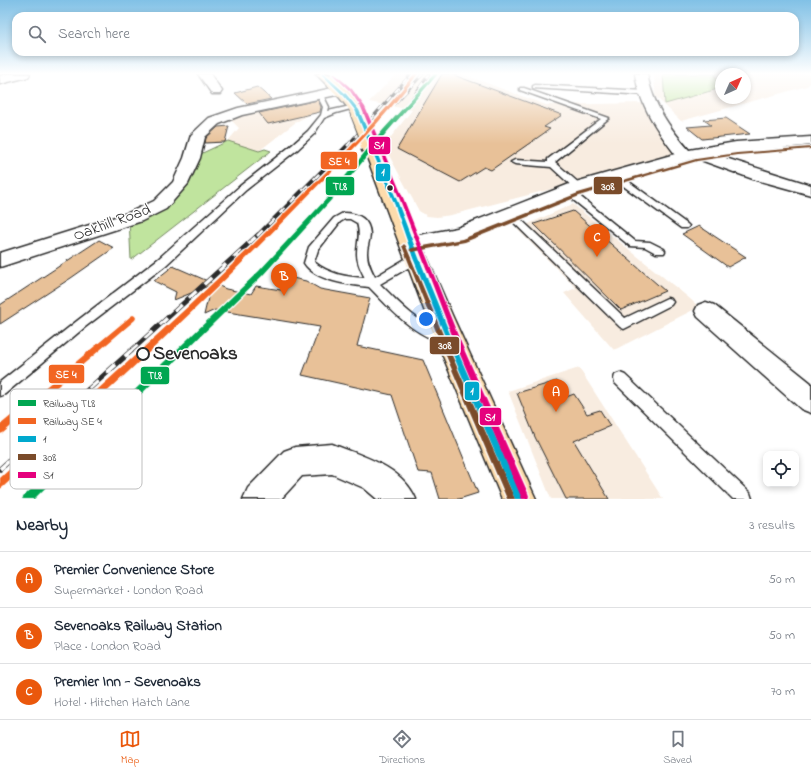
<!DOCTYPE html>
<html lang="en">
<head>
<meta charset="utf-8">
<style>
	body { margin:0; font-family:"Indie Flower",sans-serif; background:#f6f6f7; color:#1f2937 }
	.controls { position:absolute; right:12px; bottom:12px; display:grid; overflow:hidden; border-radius:8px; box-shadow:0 2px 6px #0003 }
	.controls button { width:36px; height:36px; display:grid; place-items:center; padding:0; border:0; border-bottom:1px solid #e0e1e3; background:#fff; color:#1f2937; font:20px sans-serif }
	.compass { position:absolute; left:715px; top:68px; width:36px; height:36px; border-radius:50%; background:#fff; box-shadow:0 2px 6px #0003; rotate:45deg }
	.you { position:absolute; left:426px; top:319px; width:14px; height:14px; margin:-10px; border:3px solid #fff; border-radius:50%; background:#1a73e8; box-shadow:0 0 0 6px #1a73e833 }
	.badge { display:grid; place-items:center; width:26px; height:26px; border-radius:50%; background:#ea580c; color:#fff; font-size:13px; font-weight:700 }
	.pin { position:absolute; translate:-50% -33px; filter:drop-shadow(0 1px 2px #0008) }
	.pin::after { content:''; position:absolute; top:21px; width:14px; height:12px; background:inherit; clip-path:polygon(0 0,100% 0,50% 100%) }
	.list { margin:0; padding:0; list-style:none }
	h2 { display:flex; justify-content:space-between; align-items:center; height:52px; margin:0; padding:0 16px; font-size:17px }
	h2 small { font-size:13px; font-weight:400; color:#747a83 }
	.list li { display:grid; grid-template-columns:26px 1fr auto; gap:12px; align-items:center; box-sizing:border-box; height:56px; padding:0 16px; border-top:1px solid #e0e1e3 }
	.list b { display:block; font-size:15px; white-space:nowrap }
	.list p { margin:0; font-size:13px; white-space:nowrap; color:#747a83 }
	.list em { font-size:13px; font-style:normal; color:#747a83 }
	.icon { flex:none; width:22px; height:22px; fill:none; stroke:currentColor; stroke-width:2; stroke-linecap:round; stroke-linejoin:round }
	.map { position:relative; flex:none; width:811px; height:499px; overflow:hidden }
	.search { position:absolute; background:#fff; box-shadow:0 2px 6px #0003; left:12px; right:12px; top:12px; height:44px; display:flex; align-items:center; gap:10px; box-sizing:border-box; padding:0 14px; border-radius:12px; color:#747a83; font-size:15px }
	.sheet { height:220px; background:#fff }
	nav { display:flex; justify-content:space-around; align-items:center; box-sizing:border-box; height:56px; border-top:1px solid #e0e1e3; background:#fff; font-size:11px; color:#747a83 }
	nav a { display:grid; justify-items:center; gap:2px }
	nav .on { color:#ea580c }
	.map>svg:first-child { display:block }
	.built { fill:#f8ece0 }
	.green { fill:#c0e49e; stroke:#768864 }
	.building { fill:#e8c198; stroke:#2b2b2b }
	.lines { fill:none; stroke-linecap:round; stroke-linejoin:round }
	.service-casing { stroke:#2b2b2b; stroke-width:3 }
	.minor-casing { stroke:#2b2b2b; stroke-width:3 }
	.primary-casing { stroke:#2b2b2b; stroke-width:3 }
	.service { fill:#fff; fill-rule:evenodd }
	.minor { fill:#fff; fill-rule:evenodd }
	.primary { fill:#fddcac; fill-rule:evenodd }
	.rail-far3-casing { stroke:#2b2b2b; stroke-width:3 }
	.rail-far2-casing { stroke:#2b2b2b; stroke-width:4 }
	.rail-far1-casing { stroke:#2b2b2b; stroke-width:5 }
	.rail-casing { stroke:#2b2b2b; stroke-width:5.5 }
	.rail-far3 { stroke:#fff; stroke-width:2; stroke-dasharray:6; stroke-linecap:butt }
	.rail-far2 { stroke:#fff; stroke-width:2.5; stroke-dasharray:8; stroke-linecap:butt }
	.rail-far1 { stroke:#fff; stroke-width:3.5; stroke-dasharray:10; stroke-linecap:butt }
	.rail { stroke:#fff; stroke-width:4; stroke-dasharray:12; stroke-linecap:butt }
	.primary-bridge-far1-casing { stroke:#2b2b2b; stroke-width:17; stroke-linecap:butt }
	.primary-bridge-casing { stroke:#2b2b2b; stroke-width:22; stroke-linecap:butt }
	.primary-bridge-far1 { stroke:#fddcac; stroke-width:15 }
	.primary-bridge { stroke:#fddcac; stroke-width:19 }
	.bus-1-casing { stroke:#fff; stroke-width:3 }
	.bus-2-casing { stroke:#fff; stroke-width:3 }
	.bus-3-casing { stroke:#fff; stroke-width:3 }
	.bus-1 { fill:#00a9ce; fill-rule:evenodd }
	.bus-2 { fill:#7a4b2a; fill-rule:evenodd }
	.bus-3 { fill:#e5007d; fill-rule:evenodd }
	.rail-1-casing { stroke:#fff; stroke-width:3 }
	.rail-2-casing { stroke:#fff; stroke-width:3 }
	.rail-1 { fill:#00a651; fill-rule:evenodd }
	.rail-2 { fill:#f26522; fill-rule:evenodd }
	.bus-dot { fill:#2b2b2b; stroke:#fff; stroke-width:1.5 }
	.stop-dot { fill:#fff; stroke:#2b2b2b; stroke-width:2 }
	.labels { text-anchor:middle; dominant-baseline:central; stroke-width:3; stroke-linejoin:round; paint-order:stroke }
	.street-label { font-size:16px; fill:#2b2b2b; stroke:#fff }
	.near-stop-label { font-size:19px; font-weight:bold; fill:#2b2b2b; stroke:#fff; text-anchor:start }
	.key { fill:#fff; stroke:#bfbfbf; stroke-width:1 }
	.key-label { font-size:11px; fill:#2b2b2b }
	.line-badge { stroke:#fff; stroke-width:1.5 }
	.badge-label { font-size:11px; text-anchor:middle; font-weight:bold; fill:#fff }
</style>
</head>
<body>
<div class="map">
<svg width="811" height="499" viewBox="0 0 811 499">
	<rect width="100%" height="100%" fill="#fff"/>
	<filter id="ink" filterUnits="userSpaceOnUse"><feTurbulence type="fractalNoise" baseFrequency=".025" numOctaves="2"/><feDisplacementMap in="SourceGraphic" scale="8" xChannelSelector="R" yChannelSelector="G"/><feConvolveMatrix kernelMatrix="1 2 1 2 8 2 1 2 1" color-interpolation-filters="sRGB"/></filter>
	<g filter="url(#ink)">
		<!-- built -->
		<path class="built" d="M 396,74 L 462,74 L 546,105 L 644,103 L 676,157 L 451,215 L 437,217 L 427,216 L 419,211 L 384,146 L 412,110 L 369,102 Z
			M 654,74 L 721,74 L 721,98 L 745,98 L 745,74 L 811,74 L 811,82 L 807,86 L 681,121 L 655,96 Z
			M 312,100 L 315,102 L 313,113 L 296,122 L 259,151 L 227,142 L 239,128 L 230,119 L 256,112 Z
			M 573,204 L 689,298 L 699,307 L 614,350 L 564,293 L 576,288 L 517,229 Z
			M 579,368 L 663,499 L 551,499 L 508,391 Z"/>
		<!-- green -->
		<path class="green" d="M 663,74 L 715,74 L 715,77 L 721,80 L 721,88 L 665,104 Z
			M 228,141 L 259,151 L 265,149 L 271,151 L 131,260 L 129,219 L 152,210 L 192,158 Z"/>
		<!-- building -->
		<path class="building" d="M 442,74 L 451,74 L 562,115 L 544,127 L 550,129 L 491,170 L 484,167 L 460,182 L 397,149 Z
			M 257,87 L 271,99 L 247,104 L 235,93 Z
			M 318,100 L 321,107 L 320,112 L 268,124 L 259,113 Z
			M 726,118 L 750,134 L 702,139 L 687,127 L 711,125 L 704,120 Z
			M 229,126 L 225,142 L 205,143 L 206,138 L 218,127 Z
			M 573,211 L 665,291 L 621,310 L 534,224 Z
			M 699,226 L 746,257 L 728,267 L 682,234 Z
			M 99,240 L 114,248 L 71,278 L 0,324 L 0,305 Z
			M 173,266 L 226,289 L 251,294 L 256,286 L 281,290 L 288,277 L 306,281 L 320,289 L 370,298 L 357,346 L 423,360 L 478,493 L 459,499 L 440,499 L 432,473 L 418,472 L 392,395 L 302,375 L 320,327 L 215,310 L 204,315 L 211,285 L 174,300 L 176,292 L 154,281 Z
			M 557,381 L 566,397 L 574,394 L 587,414 L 600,410 L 610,426 L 574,441 L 609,499 L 566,499 L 535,437 L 517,393 Z"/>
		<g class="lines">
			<!-- service casing -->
			<g class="service-casing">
				<path id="service" d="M 535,85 L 646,91 L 649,93 L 646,95 L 533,88 L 533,86 Z
					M 520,88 L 524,88 L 609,118 L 555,162 L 581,185 L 582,187 L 581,189 L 575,189 L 551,167 L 515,164 L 511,162 L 515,160 L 548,162 L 548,159 L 601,119 L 520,90 Z
					M 320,93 L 323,95 L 329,107 L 328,111 L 355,105 L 358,107 L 336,113 L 324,118 L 314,134 L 298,149 L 246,190 L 166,265 L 85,327 L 5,394 L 0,396 L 0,382 L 77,321 L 158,259 L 240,186 L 292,145 L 308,131 L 321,115 L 323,107 L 317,95 Z
					M 611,173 L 617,173 L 687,224 L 689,226 L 687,228 L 681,228 L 611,177 Z
					M 569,189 L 572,190 L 635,241 L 650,242 L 664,249 L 665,251 L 664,253 L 656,253 L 645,247 L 630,246 L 566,194 L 565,192 L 566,190 Z
					M 509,210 L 512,211 L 625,318 L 667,298 L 671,299 L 673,302 L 671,305 L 628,327 L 624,329 L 620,327 L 506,215 L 504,213 Z
					M 343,213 C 357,213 369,218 370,234 C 370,240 367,246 367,253 C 367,262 371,269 375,277 L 412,255 L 420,255 L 421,258 L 420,261 L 380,284 C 404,308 417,323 450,335 L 452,339 L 450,343 C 445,345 441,342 435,340 C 408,330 389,307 369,287 C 350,285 315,281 304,263 L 309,247 L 334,218 ZM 345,219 L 350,219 L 357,223 C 361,236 357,241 357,254 C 357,263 361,270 365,278 C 346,277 329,274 314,262 L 318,250 L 340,222 Z
					M 620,373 L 625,375 L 750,493 L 752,499 L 733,499 L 615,383 L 614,379 L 615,375 Z"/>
			</g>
			<!-- minor casing -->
			<g class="minor-casing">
				<path id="minor" d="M 8,74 L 30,74 L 28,77 L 0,84 L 0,76 Z
					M 198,74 L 210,74 L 222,91 L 220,94 L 212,94 Z
					M 635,74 L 647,74 C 653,105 669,127 689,150 L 736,142 L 811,137 L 811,145 L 716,155 L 811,185 L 811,195 L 753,179 L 695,158 L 584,191 L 468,239 L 411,250 L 404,248 L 401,243 L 404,238 L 457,228 L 572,183 L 675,154 C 656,129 640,105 635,74 Z
					M 342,86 L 346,87 L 348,90 L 346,93 L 242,115 L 219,124 L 205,137 L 200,158 L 188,184 L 166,209 L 142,221 L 0,267 L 0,253 L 128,213 L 154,201 L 173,182 L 184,158 L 191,135 L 209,118 L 238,108 Z
					M 706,302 L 714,305 L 811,383 L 811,413 L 801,409 L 698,317 L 695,311 L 698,305 Z
					M 332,444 C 362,456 402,466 416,499 L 377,499 L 364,488 L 332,474 L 302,476 L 281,499 L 243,499 L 248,488 L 284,451 L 295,447 Z"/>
			</g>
			<!-- primary casing -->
			<g class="primary-casing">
				<path id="primary" d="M 316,74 C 320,74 328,73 331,75 C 345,82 356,98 364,110 L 362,113 L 352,113 L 340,98 Z
					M 372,144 L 378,145 L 380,149 L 452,315 L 536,499 L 502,499 L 426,315 L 364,149 L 366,145 Z"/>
			</g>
			<!-- service -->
			<use href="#service" class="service"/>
			<!-- minor -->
			<use href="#minor" class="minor"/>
			<!-- primary -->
			<use href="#primary" class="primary"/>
			<!-- rail-far3 casing -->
			<g class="rail-far3-casing">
				<path id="rail-far3" d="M 394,104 L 423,74
					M 406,107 L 429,74
					M 347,146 L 411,74"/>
			</g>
			<!-- rail-far2 casing -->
			<g class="rail-far2-casing">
				<path id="rail-far2" d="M 257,236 L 348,145"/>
			</g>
			<!-- rail-far1 casing -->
			<g class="rail-far1-casing">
				<path id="rail-far1" d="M 130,352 L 258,235"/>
			</g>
			<!-- rail casing -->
			<g class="rail-casing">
				<path id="rail" d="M 0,469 L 131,351"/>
			</g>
			<!-- rail-far3 -->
			<use href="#rail-far3" class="rail-far3"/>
			<!-- rail-far2 -->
			<use href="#rail-far2" class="rail-far2"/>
			<!-- rail-far1 -->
			<use href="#rail-far1" class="rail-far1"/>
			<!-- rail -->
			<use href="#rail" class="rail"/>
			<!-- primary-bridge-far1 casing -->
			<g class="primary-bridge-far1-casing">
				<path id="primary-bridge-far1" d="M 357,110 L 371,146"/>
			</g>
			<!-- primary-bridge casing -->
			<g class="primary-bridge-casing">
				<path id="primary-bridge" d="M 370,145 L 372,149"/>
			</g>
			<!-- primary-bridge-far1 -->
			<use href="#primary-bridge-far1" class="primary-bridge-far1"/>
			<!-- primary-bridge -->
			<use href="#primary-bridge" class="primary-bridge"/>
			<!-- bus-1 casing -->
			<g class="bus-1-casing">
				<path id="bus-1" d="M 321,74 L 324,74 L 346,94 L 359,110 L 398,203 L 419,258 L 453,341 L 523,499 L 515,499 L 447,341 L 413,258 L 394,203 L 355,110 L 344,96 Z"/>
			</g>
			<!-- bus-2 casing -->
			<g class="bus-2-casing">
				<path id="bus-2" d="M 811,147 L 811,149 L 737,155 L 697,161 L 582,195 L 465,242 L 412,252 L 409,250 L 412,248 L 462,239 L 578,193 L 696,159 L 737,153 Z
					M 404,244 L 406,246 L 447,344 L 515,499 L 507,499 L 441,344 L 402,246 Z"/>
			</g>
			<!-- bus-3 casing -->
			<g class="bus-3-casing">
				<path id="bus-3" d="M 332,74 L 335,74 L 352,89 L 365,107 L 404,200 L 459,338 L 528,493 L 529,496 L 528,499 L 522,499 L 453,338 L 400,200 L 361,107 L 350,91 Z"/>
			</g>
			<!-- bus-1 -->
			<use href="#bus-1" class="bus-1"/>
			<!-- bus-2 -->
			<use href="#bus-2" class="bus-2"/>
			<!-- bus-3 -->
			<use href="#bus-3" class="bus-3"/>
			<!-- rail-1 casing -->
			<g class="rail-1-casing">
				<path id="rail-1" d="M 434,74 L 438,74 L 387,132 L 333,198 L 263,275 L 34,499 L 22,499 L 24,496 L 259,271 L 329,196 L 383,130 Z"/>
			</g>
			<!-- rail-2 casing -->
			<g class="rail-2-casing">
				<path id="rail-2" d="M 414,74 L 418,74 C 383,120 342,161 302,202 C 207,301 105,394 3,487 L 0,489 L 0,478 C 101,386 203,296 299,199 C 339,159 379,119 414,74 Z
					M 133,315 L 135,316 L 136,318 L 135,320 L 3,433 L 0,434 L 0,425 L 131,316 Z"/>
			</g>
			<!-- rail-1 -->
			<use href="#rail-1" class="rail-1"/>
			<!-- rail-2 -->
			<use href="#rail-2" class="rail-2"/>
		</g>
	</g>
	<!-- sky -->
	<linearGradient id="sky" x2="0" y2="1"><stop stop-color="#81c1e6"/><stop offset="0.51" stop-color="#fff"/><stop offset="1" stop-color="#fff" stop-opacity="0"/></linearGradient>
	<rect width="811" height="144" fill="url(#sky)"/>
	<!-- markers -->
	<circle class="bus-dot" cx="390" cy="188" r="3.5"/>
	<circle class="stop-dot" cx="143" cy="354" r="6"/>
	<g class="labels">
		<!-- street labels -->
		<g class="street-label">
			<text transform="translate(112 223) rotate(-20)">Oakhill Road</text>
		</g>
		<!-- near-stop labels -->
		<g class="near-stop-label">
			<text x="153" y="354">Sevenoaks</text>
		</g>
	</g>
	<!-- legend -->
	<rect x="10" y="389" width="132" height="100" rx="6" class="key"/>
	<rect x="18" y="400" width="18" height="6" fill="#00a651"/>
	<rect x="18" y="418" width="18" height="6" fill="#f26522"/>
	<rect x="18" y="436" width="18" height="6" fill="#00a9ce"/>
	<rect x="18" y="454" width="18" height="6" fill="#7a4b2a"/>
	<rect x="18" y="472" width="18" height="6" fill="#e5007d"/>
	<g class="key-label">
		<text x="43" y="407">Railway TL8</text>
		<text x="43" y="425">Railway SE 4</text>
		<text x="43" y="443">1</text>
		<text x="43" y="461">308</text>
		<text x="43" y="479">S1</text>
	</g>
	<g class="line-badge">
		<rect x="368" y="136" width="23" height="19" rx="4" fill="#e5007d"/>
		<rect x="320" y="151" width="38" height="19" rx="4" fill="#f26522"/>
		<rect x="375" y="163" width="16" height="19" rx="4" fill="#00a9ce"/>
		<rect x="593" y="176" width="30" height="19" rx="4" fill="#7a4b2a"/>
		<rect x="325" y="176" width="30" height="20" rx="4" fill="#00a651"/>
		<rect x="429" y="336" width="31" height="19" rx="4" fill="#7a4b2a"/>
		<rect x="48" y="364" width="37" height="20" rx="4" fill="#f26522"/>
		<rect x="140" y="366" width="30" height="19" rx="4" fill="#00a651"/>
		<rect x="464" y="381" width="16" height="20" rx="4" fill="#00a9ce"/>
		<rect x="479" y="407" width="23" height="19" rx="4" fill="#e5007d"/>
	</g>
	<g class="badge-label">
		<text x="379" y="149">S1</text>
		<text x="339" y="165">SE 4</text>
		<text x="383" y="176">1</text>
		<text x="608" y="190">308</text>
		<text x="340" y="190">TL8</text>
		<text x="445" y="349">308</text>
		<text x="66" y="378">SE 4</text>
		<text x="155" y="379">TL8</text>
		<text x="472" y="395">1</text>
		<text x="490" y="421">S1</text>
	</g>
</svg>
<div class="controls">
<button><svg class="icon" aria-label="locate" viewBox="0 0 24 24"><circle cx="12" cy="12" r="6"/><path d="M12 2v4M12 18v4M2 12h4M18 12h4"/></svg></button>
</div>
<svg class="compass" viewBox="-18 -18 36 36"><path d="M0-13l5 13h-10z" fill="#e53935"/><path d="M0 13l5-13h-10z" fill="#747a83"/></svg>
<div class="you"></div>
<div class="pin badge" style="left:556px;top:412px">A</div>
<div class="pin badge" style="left:284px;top:296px">B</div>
<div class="pin badge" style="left:597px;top:257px">C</div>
<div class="search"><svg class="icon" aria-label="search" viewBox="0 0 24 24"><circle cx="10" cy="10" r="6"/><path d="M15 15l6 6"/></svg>Search here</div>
</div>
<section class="sheet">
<h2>Nearby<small>3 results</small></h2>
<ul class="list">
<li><span class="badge">A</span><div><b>Premier Convenience Store</b><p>Supermarket · London Road</p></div><em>50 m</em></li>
<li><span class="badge">B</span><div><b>Sevenoaks Railway Station</b><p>Place · London Road</p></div><em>50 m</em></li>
<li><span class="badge">C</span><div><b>Premier Inn - Sevenoaks</b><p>Hotel · Hitchen Hatch Lane</p></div><em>70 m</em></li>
</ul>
</section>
<nav>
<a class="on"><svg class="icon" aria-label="map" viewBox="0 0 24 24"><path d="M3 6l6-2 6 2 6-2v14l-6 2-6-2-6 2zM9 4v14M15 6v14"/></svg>Map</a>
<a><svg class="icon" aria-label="directions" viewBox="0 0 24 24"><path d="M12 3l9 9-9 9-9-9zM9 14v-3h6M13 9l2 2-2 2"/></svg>Directions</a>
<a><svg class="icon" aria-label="saved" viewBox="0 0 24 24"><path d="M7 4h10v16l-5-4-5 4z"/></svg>Saved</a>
</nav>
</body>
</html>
